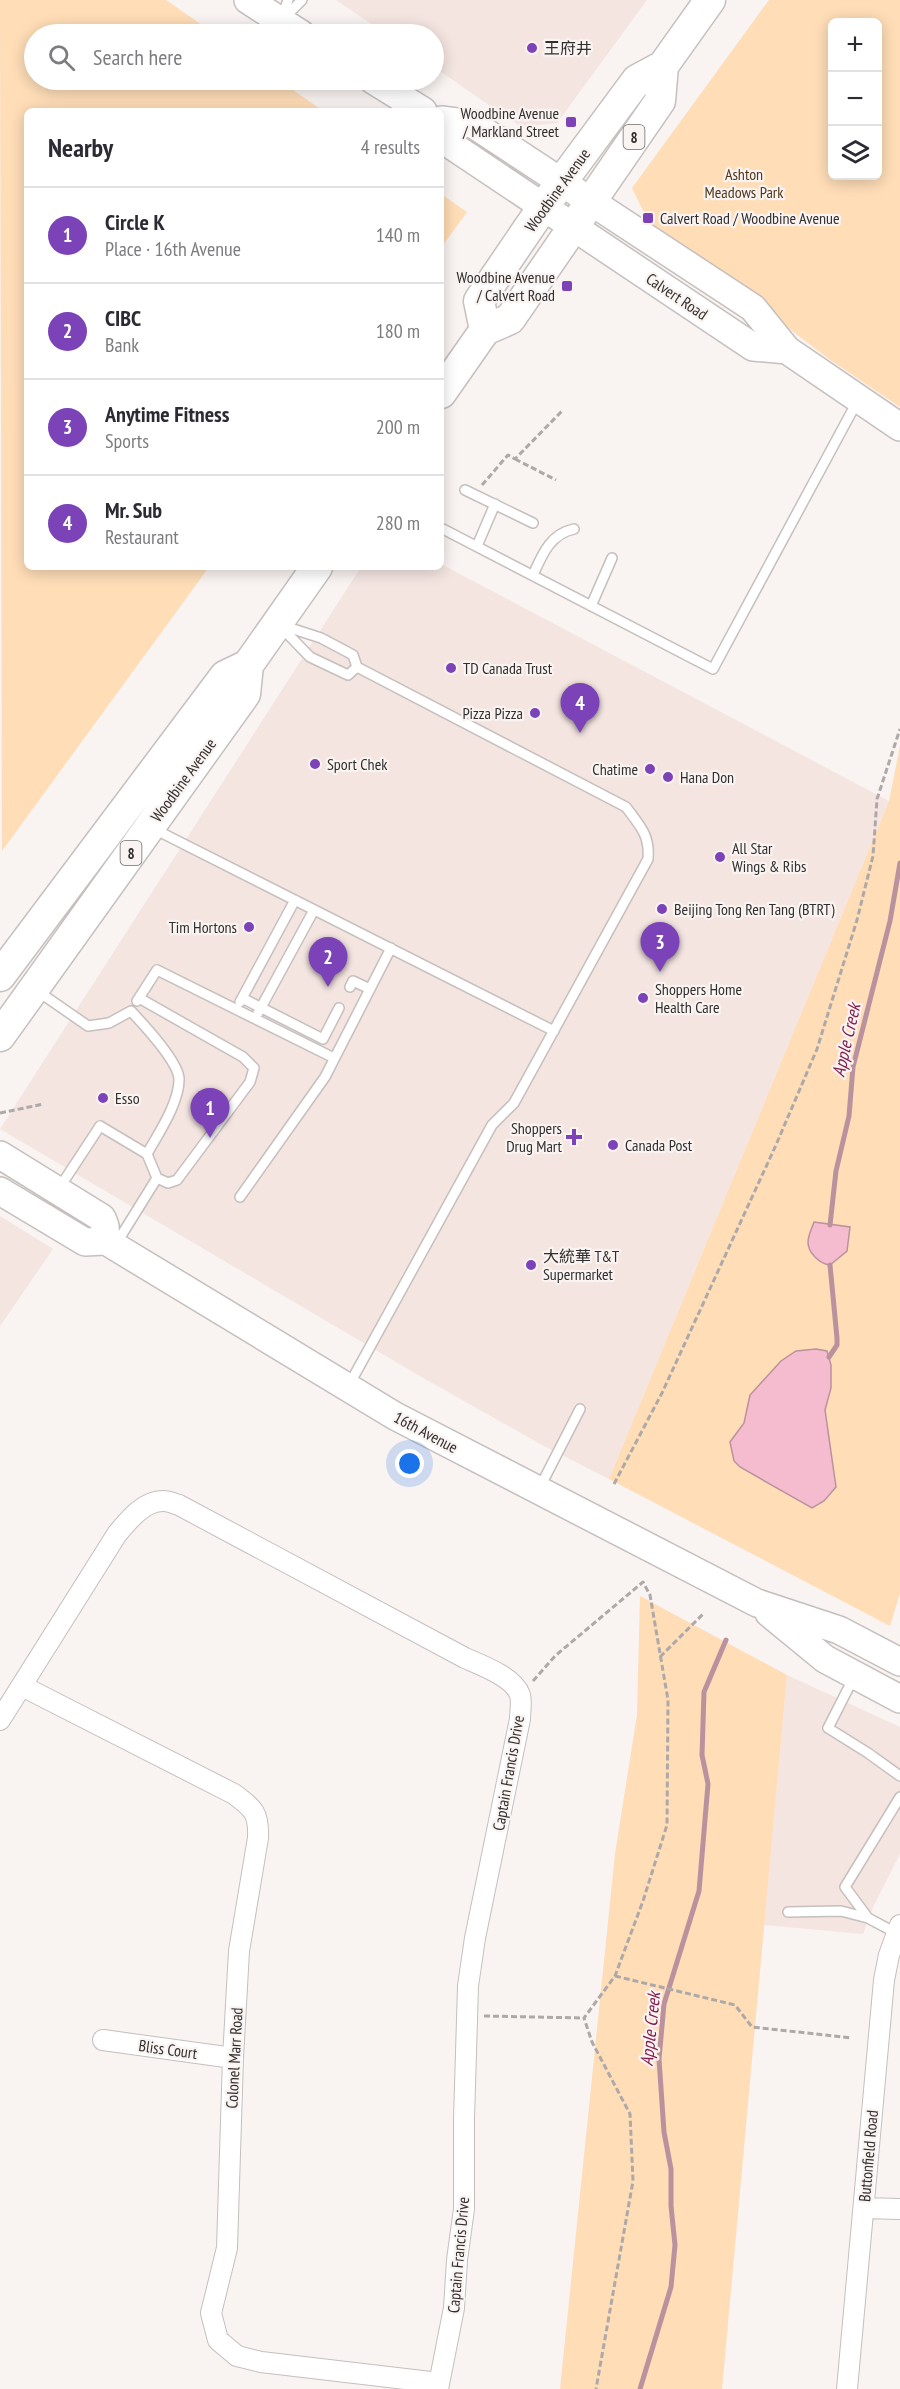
<!DOCTYPE html>
<html lang="en">
<head>
<meta charset="utf-8">
<style>
	body { margin:0; font-family:"PT Sans Narrow","Noto Sans SC",sans-serif; background:#f7f7f7; color:#2b2b33 }
	.controls { position:absolute; right:18px; top:18px; display:grid; overflow:hidden; border-radius:9px; box-shadow:0 3px 15px #0003 }
	.controls button { width:54px; height:54px; display:grid; place-items:center; padding:0; border:0; border-bottom:2px solid #e1e1e2; background:#fff; color:#2b2b33; font:30px sans-serif }
	.you { position:absolute; left:410px; top:1464px; width:21px; height:21px; margin:-15px; border:4px solid #fff; border-radius:50%; background:#1a73e8; box-shadow:0 0 0 9px #1a73e833 }
	.badge { display:grid; place-items:center; width:39px; height:39px; border-radius:50%; background:#7c42b8; color:#fff; font-size:20px; font-weight:700 }
	.pin { position:absolute; translate:-50% -50px; filter:drop-shadow(0 2px 3px #0008) }
	.pin::after { content:''; position:absolute; top:32px; width:21px; height:18px; background:inherit; clip-path:polygon(0 0,100% 0,50% 100%) }
	.list { margin:0; padding:0; list-style:none }
	h2 { display:flex; justify-content:space-between; align-items:center; height:78px; margin:0; padding:0 24px; font-size:26px }
	h2 small { font-size:20px; font-weight:400; color:#7c7c81 }
	.list li { display:grid; grid-template-columns:39px 1fr auto; gap:18px; align-items:center; box-sizing:border-box; height:96px; padding:0 24px; border-top:2px solid #e1e1e2 }
	.list b { display:block; font-size:22px; white-space:nowrap }
	.list p { margin:0; font-size:20px; white-space:nowrap; color:#7c7c81 }
	.list em { font-size:20px; font-style:normal; color:#7c7c81 }
	.icon { flex:none; width:33px; height:33px; fill:none; stroke:currentColor; stroke-width:2; stroke-linecap:round; stroke-linejoin:round }
	.map { position:relative; flex:none; width:900px; height:2389px; overflow:hidden }
	.search { position:absolute; background:#fff; box-shadow:0 3px 15px #0003; left:24px; top:24px; width:420px; height:66px; display:flex; align-items:center; gap:15px; box-sizing:border-box; padding:0 21px; border-radius:33px; color:#7c7c81; font-size:22px }
	.panel { position:absolute; background:#fff; box-shadow:0 3px 15px #0003; left:24px; top:108px; width:420px; height:462px; border-radius:9px }
	.map>svg:first-child { display:block }
	.built { fill:#f4e5e1 }
	.green { fill:#feddb7; fill-rule:evenodd }
	.water { fill:#f4bcce; stroke:#ba929e; stroke-width:1.5 }
	.lines { fill:none; stroke-linecap:round; stroke-linejoin:round }
	.stream { stroke:#ba929e; stroke-width:5 }
	.lane-casing { stroke:#c5bfbe; stroke-width:12 }
	.street-casing { stroke:#c5bfbe; stroke-width:22 }
	.secondary-casing { stroke:#c5bfbe; stroke-width:30 }
	.primary-casing { stroke:#c5bfbe; stroke-width:33 }
	.path { stroke:#aea9a8; stroke-width:3; stroke-dasharray:6 3; stroke-linecap:butt }
	.lane { stroke:#fff; stroke-width:9 }
	.street { stroke:#fff; stroke-width:20 }
	.secondary { stroke:#fff; stroke-width:27 }
	.primary { stroke:#fff; stroke-width:30 }
	.poi-dot { fill:#7c42b8; stroke:#f9f3f1; stroke-width:2 }
	.labels { text-anchor:middle; dominant-baseline:central; stroke-width:4.5; stroke-linejoin:round; paint-order:stroke }
	.shield { fill:#f9f3f1; stroke:#6d6a68; stroke-width:1.5 }
	.shield-label { font-size:15px; font-weight:bold; fill:#312f2e }
	.poi-label { font-size:16px; fill:#312f2e; stroke:#f9f3f1; text-anchor:start }
	.park-label { font-size:16px; fill:#513819; stroke:#f9f3f1 }
	.street-label { font-size:16px; fill:#312f2e; stroke:#f9f3f1 }
	.water-label { font-size:18px; font-style:italic; fill:#841d4c; stroke:#f9f3f1 }
</style>
</head>
<body>
<div class="map">
<svg width="900" height="2389" viewBox="0 0 900 2389">
	<rect width="100%" height="100%" fill="#f9f3f1"/>
	<!-- built -->
	<path class="built" d="M 336,0 L 647,0 L 557,123 L 521,127 L 434,67 L 434,34 L 386,34 Z
		M 441,564 L 889,801 L 609,1479 L 542,1445 L 425,1379 L 0,1129 L 361,567 L 441,567 Z
		M 0,1216 L 53,1249 L 0,1326 Z
		M 787,1675 L 900,1727 L 900,1854 L 873,1907 L 863,1934 L 764,1925 Z"/>
	<!-- green -->
	<path class="green" d="M 0,0 L 166,0 L 215,34 L 34,34 L 34,80 L 279,80 L 323,111 L 27,111 L 27,567 L 209,567 L 2,851 Z
		M 769,0 L 900,0 L 900,407 L 829,359 L 648,221 L 632,188 ZM 832,22 L 878,22 L 878,176 L 832,176 Z
		M 441,194 L 467,212 L 441,248 Z
		M 900,746 L 900,1593 L 890,1626 L 609,1479 L 889,801 Z
		M 640,1596 L 787,1675 L 722,2389 L 560,2389 L 615,1854 L 637,1715 Z"/>
	<!-- water -->
	<path class="water" d="M 814,1222 L 850,1227 L 847,1251 L 830,1265 C 820,1264 808,1253 808,1242 C 808,1236 812,1228 814,1222 Z
		M 816,1349 L 827,1351 L 831,1365 L 831,1388 L 825,1410 L 836,1487 L 824,1501 L 812,1508 L 740,1467 L 734,1461 L 730,1442 L 744,1423 L 750,1395 L 781,1361 L 796,1351 Z"/>
	<g class="lines">
		<!-- stream -->
		<path class="stream" d="M 830,1225 L 836,1171 L 849,1116 L 853,1067 L 890,921 L 900,863
			M 829,1357 L 837,1345 L 837,1338 L 830,1265
			M 640,2389 L 671,2287 L 675,2245 L 671,2206 L 671,2169 L 664,2132 L 659,2059 L 664,2004 L 699,1891 L 708,1784 L 702,1755 L 704,1692 L 726,1640"/>
		<!-- lane casing -->
		<g class="lane-casing">
			<path id="lane" d="M 281,19 L 288,0
				M 282,20 L 302,0
				M 465,490 L 533,523
				M 441,528 L 713,669 L 858,400
				M 477,546 L 495,504
				M 533,575 C 542,555 550,534 574,529
				M 591,606 L 612,558
				M 281,625 L 321,638 L 353,655 L 357,667 L 626,807 C 640,826 650,835 648,859 L 514,1103 L 492,1125 L 349,1385
				M 281,627 L 310,657 L 348,675 L 357,667
				M 154,829 L 554,1031
				M 350,987 L 353,981 L 370,989
				M 36,990 L 88,1026 L 109,1023 L 131,1011 C 144,1025 177,1060 179,1078 C 180,1102 158,1134 147,1154
				M 139,998 L 243,1057 L 254,1068 L 250,1082 L 177,1180 L 168,1183 L 157,1178
				M 242,998 L 323,1039 L 339,1008
				M 137,1001 L 157,970 L 334,1058
				M 240,1002 L 295,900
				M 258,1013 L 314,910
				M 58,1190 L 100,1126 L 147,1154 L 157,1178 L 116,1244
				M 240,1197 L 325,1077 L 391,948
				M 540,1487 L 580,1409
				M 854,1677 L 828,1728 L 868,1753 L 900,1776
				M 788,1912 L 841,1911 L 868,1918
				M 896,1933 L 868,1918 L 845,1887 L 900,1797"/>
		</g>
		<!-- street casing -->
		<g class="street-casing">
			<path id="street" d="M 22,1686 L 234,1794 C 254,1809 259,1813 258,1838 L 239,1951 L 233,2058 L 227,2248 L 211,2313 L 218,2340 L 237,2356 L 261,2362 L 439,2383
				M 0,1720 L 117,1534 C 128,1521 144,1500 164,1501 C 169,1501 175,1504 179,1505 L 465,1658 C 481,1665 514,1677 520,1695 C 522,1702 520,1712 520,1719 L 475,1938 L 468,1986 L 464,2119 L 464,2209 L 457,2260 L 454,2308 L 438,2389
				M 103,2040 L 233,2058
				M 864,2208 L 900,2209
				M 847,2389 L 884,1980 L 889,1955 L 900,1925"/>
		</g>
		<!-- secondary casing -->
		<g class="secondary-casing">
			<path id="secondary" d="M 248,0 L 301,34
				M 373,80 L 423,111
				M 441,120 L 473,124 L 753,308 L 787,350 L 900,427
				M 441,129 L 451,145 L 753,347 L 787,350
				M 0,1155 L 102,1218 L 105,1226 L 106,1241
				M 0,1191 L 85,1242 L 106,1241 L 395,1416 L 757,1603 L 839,1630 L 900,1662
				M 769,1613 L 825,1659 L 900,1699"/>
		</g>
		<!-- primary casing -->
		<g class="primary-casing">
			<path id="primary" d="M 485,330 L 479,301 L 543,207 L 637,80 L 663,66 L 710,0
				M 441,393 L 485,330 L 510,319 L 660,101 L 663,66
				M 0,976 L 225,676 L 248,665 L 317,567
				M 0,1036 L 245,694 L 248,665"/>
		</g>
		<!-- path -->
		<path class="path" d="M 515,459 L 556,480
			M 482,485 L 508,455 L 515,459 L 562,411
			M 0,1113 L 44,1104
			M 614,1484 L 662,1393 L 776,1145 L 817,1049 L 857,920 L 873,856 L 877,799 L 900,729
			M 660,1657 L 703,1614
			M 533,1681 L 555,1656 L 643,1582 L 650,1595 L 668,1700 L 667,1825 L 643,1901 L 615,1976 L 584,2018 L 592,2042 L 630,2114 L 633,2181 L 596,2389
			M 615,1976 L 735,2005 L 752,2027 L 852,2038
			M 484,2016 L 584,2018"/>
		<!-- lane -->
		<use href="#lane" class="lane"/>
		<!-- street -->
		<use href="#street" class="street"/>
		<!-- secondary -->
		<use href="#secondary" class="secondary"/>
		<!-- primary -->
		<use href="#primary" class="primary"/>
	</g>
	<!-- markers -->
	<g class="poi-dot">
		<circle cx="532" cy="48" r="6"/>
		<rect x="565" y="116" width="12" height="12" rx="3"/>
		<rect x="642" y="212" width="12" height="12" rx="3"/>
		<rect x="561" y="280" width="12" height="12" rx="3"/>
		<circle cx="451" cy="668" r="6"/>
		<circle cx="535" cy="713" r="6"/>
		<circle cx="315" cy="764" r="6"/>
		<circle cx="650" cy="769" r="6"/>
		<circle cx="668" cy="777" r="6"/>
		<circle cx="720" cy="857" r="6"/>
		<circle cx="662" cy="909" r="6"/>
		<circle cx="249" cy="927" r="6"/>
		<circle cx="643" cy="998" r="6"/>
		<circle cx="103" cy="1098" r="6"/>
		<path d="M571 1128h6v6h6v6h-6v6h-6v-6h-6v-6h6z"/>
		<circle cx="613" cy="1145" r="6"/>
		<circle cx="531" cy="1265" r="6"/>
	</g>
	<g class="labels">
		<!-- shield labels -->
		<g class="shield">
			<rect x="623.5" y="125" width="21" height="24" rx="4.5"/>
			<rect x="120.5" y="841" width="21" height="24" rx="4.5"/>
		</g>
		<g class="shield-label">
			<text x="634" y="137">8</text>
			<text x="131" y="853">8</text>
		</g>
		<!-- poi labels -->
		<g class="poi-label">
			<text x="544" y="48">王府井</text>
			<text x="559" y="113" text-anchor="end">Woodbine Avenue<tspan x="559" dy="18">/ Markland Street</tspan></text>
			<text x="660" y="218">Calvert Road / Woodbine Avenue</text>
			<text x="555" y="277" text-anchor="end">Woodbine Avenue<tspan x="555" dy="18">/ Calvert Road</tspan></text>
			<text x="463" y="668">TD Canada Trust</text>
			<text x="523" y="713" text-anchor="end">Pizza Pizza</text>
			<text x="327" y="764">Sport Chek</text>
			<text x="638" y="769" text-anchor="end">Chatime</text>
			<text x="680" y="777">Hana Don</text>
			<text x="732" y="848">All Star<tspan x="732" dy="18">Wings &amp; Ribs</tspan></text>
			<text x="674" y="909">Beijing Tong Ren Tang (BTRT)</text>
			<text x="237" y="927" text-anchor="end">Tim Hortons</text>
			<text x="655" y="989">Shoppers Home<tspan x="655" dy="18">Health Care</tspan></text>
			<text x="115" y="1098">Esso</text>
			<text x="562" y="1128" text-anchor="end">Shoppers<tspan x="562" dy="18">Drug Mart</tspan></text>
			<text x="625" y="1145">Canada Post</text>
			<text x="543" y="1256">大統華 T&amp;T<tspan x="543" dy="18">Supermarket</tspan></text>
		</g>
		<!-- park labels -->
		<g class="park-label">
			<text x="744" y="174">Ashton<tspan x="744" dy="18">Meadows Park</tspan></text>
		</g>
		<!-- street labels -->
		<g class="street-label">
			<text transform="translate(557 190) rotate(-54)">Woodbine Avenue</text>
			<text transform="translate(677 296) rotate(34)">Calvert Road</text>
			<text transform="translate(183 780) rotate(-54)">Woodbine Avenue</text>
			<text transform="translate(426 1432) rotate(28)">16th Avenue</text>
			<text transform="translate(508 1773) rotate(-80)">Captain Francis Drive</text>
			<text transform="translate(168 2049) rotate(8)">Bliss Court</text>
			<text transform="translate(234 2058) rotate(-87)">Colonel Marr Road</text>
			<text transform="translate(868 2156) rotate(-85)">Buttonfield Road</text>
			<text transform="translate(458 2255) rotate(-85)">Captain Francis Drive</text>
		</g>
		<!-- water labels -->
		<g class="water-label">
			<text transform="translate(846 1040) rotate(-77)">Apple Creek</text>
			<text transform="translate(650 2029) rotate(-84)">Apple Creek</text>
		</g>
	</g>
</svg>
<div class="controls">
<button>+</button>
<button>−</button>
<button><svg class="icon" aria-label="layers" viewBox="0 0 24 24"><path d="M12 4l9 5-9 5-9-5zM3 14l9 5 9-5"/></svg></button>
</div>
<div class="you"></div>
<div class="pin badge" style="left:210px;top:1138px">1</div>
<div class="pin badge" style="left:328px;top:987px">2</div>
<div class="pin badge" style="left:660px;top:972px">3</div>
<div class="pin badge" style="left:580px;top:733px">4</div>
<div class="search"><svg class="icon" aria-label="search" viewBox="0 0 24 24"><circle cx="10" cy="10" r="6"/><path d="M15 15l6 6"/></svg>Search here</div>
<section class="panel">
<h2>Nearby<small>4 results</small></h2>
<ul class="list">
<li><span class="badge">1</span><div><b>Circle K</b><p>Place · 16th Avenue</p></div><em>140 m</em></li>
<li><span class="badge">2</span><div><b>CIBC</b><p>Bank</p></div><em>180 m</em></li>
<li><span class="badge">3</span><div><b>Anytime Fitness</b><p>Sports</p></div><em>200 m</em></li>
<li><span class="badge">4</span><div><b>Mr. Sub</b><p>Restaurant</p></div><em>280 m</em></li>
</ul>
</section>
</div>
</body>
</html>
